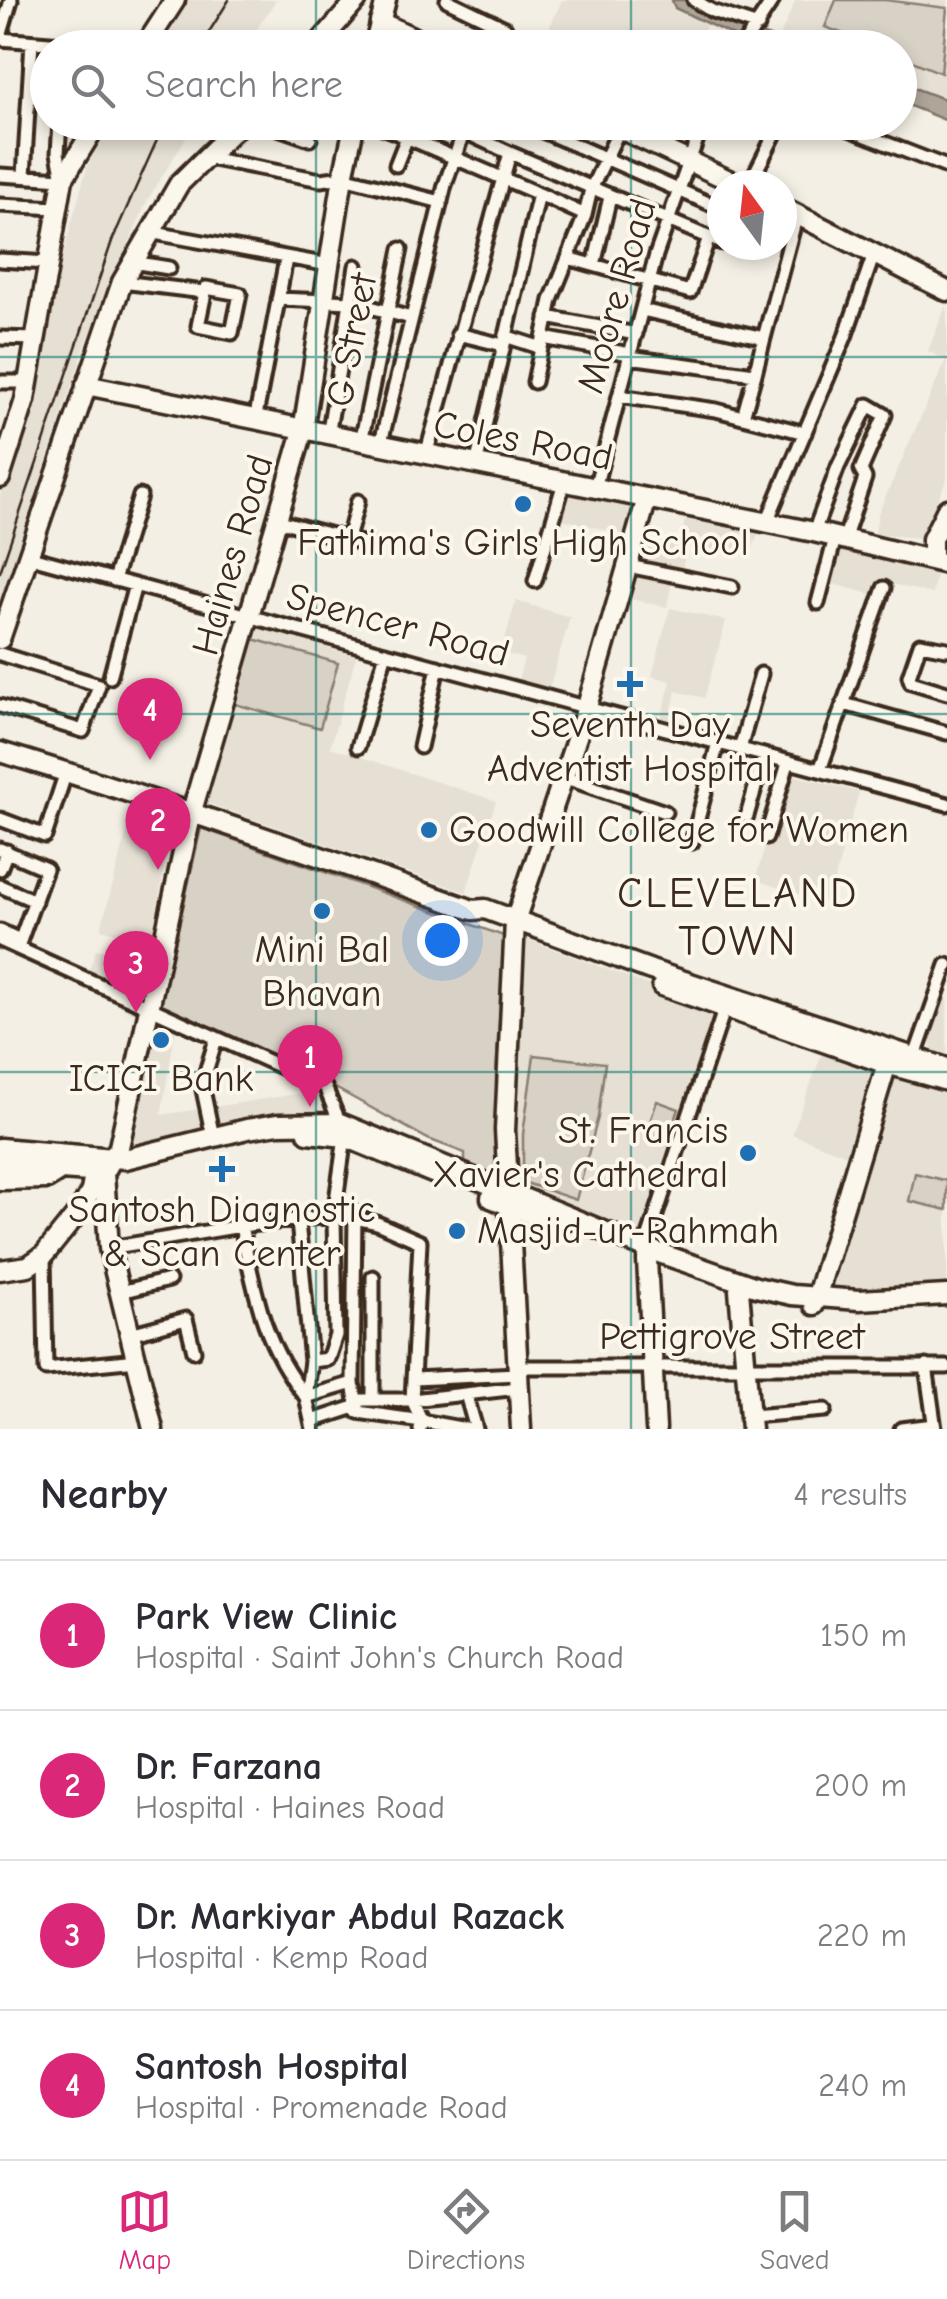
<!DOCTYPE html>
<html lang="en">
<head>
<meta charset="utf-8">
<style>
	body { margin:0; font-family:"Comic Neue",sans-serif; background:#f7f7f7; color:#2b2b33 }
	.compass { position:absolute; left:707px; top:170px; width:90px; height:90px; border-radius:50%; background:#fff; box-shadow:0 5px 15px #0003; rotate:345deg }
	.you { position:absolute; left:442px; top:940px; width:35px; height:35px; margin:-25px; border:8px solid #fff; border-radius:50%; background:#1a73e8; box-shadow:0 0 0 15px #1a73e833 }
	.badge { display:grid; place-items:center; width:65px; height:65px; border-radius:50%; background:#db2777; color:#fff; font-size:32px; font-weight:700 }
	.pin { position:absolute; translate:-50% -82px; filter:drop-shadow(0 2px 5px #0008) }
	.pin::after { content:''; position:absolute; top:52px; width:35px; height:30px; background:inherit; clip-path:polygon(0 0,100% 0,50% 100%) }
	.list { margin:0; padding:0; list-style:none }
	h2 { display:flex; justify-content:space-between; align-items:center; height:130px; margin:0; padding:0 40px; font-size:42px }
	h2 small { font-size:32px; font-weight:400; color:#7c7c81 }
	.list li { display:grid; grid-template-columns:65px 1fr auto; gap:30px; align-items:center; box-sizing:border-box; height:150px; padding:0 40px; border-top:2px solid #e1e1e2 }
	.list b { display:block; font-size:38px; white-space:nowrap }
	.list p { margin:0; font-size:32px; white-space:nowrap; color:#7c7c81 }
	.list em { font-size:32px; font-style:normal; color:#7c7c81 }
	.icon { flex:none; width:55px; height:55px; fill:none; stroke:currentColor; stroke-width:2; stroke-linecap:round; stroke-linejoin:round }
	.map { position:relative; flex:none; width:947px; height:1429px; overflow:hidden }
	.search { position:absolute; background:#fff; box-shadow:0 5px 15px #0003; left:30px; right:30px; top:30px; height:110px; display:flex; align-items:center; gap:25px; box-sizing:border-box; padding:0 35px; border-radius:55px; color:#7c7c81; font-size:38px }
	.sheet { height:730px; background:#fff }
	nav { display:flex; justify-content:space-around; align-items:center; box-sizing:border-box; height:140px; border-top:2px solid #e1e1e2; background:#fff; font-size:28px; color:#7c7c81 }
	nav a { display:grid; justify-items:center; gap:5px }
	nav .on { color:#db2777 }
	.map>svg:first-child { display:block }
	.built { fill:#e5dfd4 }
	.green { fill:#d8d1c6; stroke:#8a7e72; stroke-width:2.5 }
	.water { fill:#afa69a; stroke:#817468; stroke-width:2.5 }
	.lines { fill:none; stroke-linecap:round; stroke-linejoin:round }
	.street-casing { stroke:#3b2a1e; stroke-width:19 }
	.secondary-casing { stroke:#3b2a1e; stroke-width:25 }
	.primary-casing { stroke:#3b2a1e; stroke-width:25 }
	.street { stroke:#fbf7ec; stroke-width:11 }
	.secondary { stroke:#fbf7ec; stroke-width:18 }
	.primary { stroke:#fbf7ec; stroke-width:18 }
	.rail { stroke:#3b2a1e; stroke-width:2.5 }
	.grid { fill:none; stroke:#0f766e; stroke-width:2.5; stroke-opacity:0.55 }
	.poi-dot { fill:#1f6fb2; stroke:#fbf7ec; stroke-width:4 }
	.labels { text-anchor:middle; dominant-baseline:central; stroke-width:8; stroke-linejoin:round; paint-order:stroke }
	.street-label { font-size:38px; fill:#3b2a1e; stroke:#fbf7ec }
	.poi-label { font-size:38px; fill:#3b2a1e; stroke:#fbf7ec }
	.quarter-label { font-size:42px; letter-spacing:2.5px; fill:#3b2a1e; stroke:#fbf7ec }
</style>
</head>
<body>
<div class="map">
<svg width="947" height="1429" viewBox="0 0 947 1429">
	<rect width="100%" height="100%" fill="#f3efe4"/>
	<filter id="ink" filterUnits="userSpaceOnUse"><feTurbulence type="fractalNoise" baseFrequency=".01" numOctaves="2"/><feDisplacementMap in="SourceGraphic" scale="20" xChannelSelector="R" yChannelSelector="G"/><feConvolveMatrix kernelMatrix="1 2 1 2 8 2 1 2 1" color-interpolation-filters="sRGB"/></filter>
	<g filter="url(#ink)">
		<!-- built -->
		<path class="built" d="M 186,0 L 276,0 L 245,47 L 156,47 Z
			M 562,0 L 672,0 L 675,8 L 707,24 L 697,47 L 673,47 L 663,43 L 661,48 L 556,48 L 543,42 Z
			M 796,0 L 947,0 L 947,100 L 900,83 L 900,48 L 800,47 L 778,40 Z
			M 111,123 L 195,123 L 148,199 L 85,346 L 0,601 L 0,496 L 32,399 L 66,244 L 87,167 Z
			M 947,303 L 947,478 L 922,538 L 875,534 L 878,514 L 946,360 L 928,351 Z
			M 567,490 L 643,507 L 633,537 L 558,518 Z
			M 685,520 L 758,534 L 749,557 L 687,547 L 681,573 L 639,564 L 644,538 L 680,545 Z
			M 837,549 L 937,571 L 932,594 L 880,581 L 875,595 L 829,583 Z
			M 637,574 L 672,581 L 667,607 L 631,599 Z
			M 516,601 L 570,617 L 549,689 L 518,680 L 524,659 L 501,652 Z
			M 670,608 L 726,621 L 704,698 L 676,691 L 669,721 L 661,719 L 671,681 L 652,676 Z
			M 254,627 L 356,656 L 330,747 L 496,801 L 466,892 L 201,801 Z
			M 788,774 L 859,792 L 828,903 L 755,880 Z
			M 135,801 L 174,812 L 151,942 L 101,929 Z
			M 524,938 L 714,1010 L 641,1238 L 513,1187 Z
			M 96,949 L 120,954 L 118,964 L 146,970 L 139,997 L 88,973 Z
			M 947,994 L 947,1054 L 932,1050 L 930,1041 Z
			M 163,1023 L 176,1027 L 161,1115 L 323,1090 L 330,1114 L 275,1117 L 138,1144 L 131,1137 L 147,1044 Z
			M 824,1048 L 879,1068 L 850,1156 L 792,1134 Z
			M 893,1070 L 947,1085 L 947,1288 L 859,1292 L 822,1290 L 856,1204 Z"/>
		<!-- green -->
		<path class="green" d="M 836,0 L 885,0 L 947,8 L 941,73 L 900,56 L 900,48 L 878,47 L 825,27 Z
			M 253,639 L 338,663 L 320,728 L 235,704 Z
			M 201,828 L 504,936 L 496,1077 L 498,1177 L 465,1164 L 465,1153 L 428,1139 L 328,1084 L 160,1009 Z
			M 534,1055 L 605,1063 L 598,1117 L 576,1200 L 523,1182 L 523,1134 Z
			M 657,1101 L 679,1109 L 667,1143 L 645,1136 Z
			M 915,1173 L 947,1181 L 947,1210 L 909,1201 Z"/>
		<!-- water -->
		<path class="water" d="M 672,0 L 689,0 L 724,22 L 800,47 L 757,47 L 675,8 Z
			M 900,83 L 947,100 L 947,121 L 900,102 Z"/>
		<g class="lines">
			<!-- street casing -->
			<g class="street-casing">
				<path id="street" d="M 447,0 L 505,28 L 497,48
					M 694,0 L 712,11 L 758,26
					M 0,37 L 11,0
					M 0,39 L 62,44 L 62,48
					M 741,48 L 773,0
					M 261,122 L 310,139
					M 371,122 L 539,194
					M 522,122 L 722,209
					M 831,122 L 947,167
					M 510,153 L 722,243
					M 208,158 L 321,180 L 343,177 L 441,202
					M 396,165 L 407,137
					M 0,175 L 63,179 L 58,153 L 60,122
					M 24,176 L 32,42
					M 749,185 L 781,122
					M 0,205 L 57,208
					M 585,215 L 568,258 L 690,292 L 709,237
					M 149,232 L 329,265
					M 0,260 L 48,263
					M 132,262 L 169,268
					M 594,265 L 610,197
					M 122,282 L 204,292
					M 206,288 L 240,294 L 232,333 L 198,326 Z
					M 278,299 L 352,302 L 411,318
					M 642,310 L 764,338 L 797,214
					M 547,317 L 636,334
					M 458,334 L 503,345
					M 505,336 L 539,347
					M 0,338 L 35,339
					M 543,338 L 630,354
					M 629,357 L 755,374 L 764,338
					M 0,382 L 28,382
					M 534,382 L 551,300 L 568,258
					M 619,396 L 716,410 L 805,433
					M 743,417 L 755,374
					M 255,421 L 286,259
					M 328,436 L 356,266
					M 361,442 L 401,249
					M 380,446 L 445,185 L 467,122
					M 426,455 L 510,153 L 443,122
					M 476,465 L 539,194 L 585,215 L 591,189 L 622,124
					M 595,488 L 656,255 L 703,122
					M 276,520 L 369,545
					M 766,524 L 845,337 L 874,254
					M 814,532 L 838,467 L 868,405 L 885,415 L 861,470 L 865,478 L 844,540
					M 348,539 L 358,501
					M 27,556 L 581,706
					M 628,566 L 732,587
					M 114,580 L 140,496
					M 535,581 L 564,482
					M 818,603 L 835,538
					M 947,649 L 920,644 L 909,676 L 911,682 L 947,693
					M 0,654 L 99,685 L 83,731 L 0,706
					M 110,677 L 135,585
					M 844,704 L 947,733
					M 591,709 L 947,804
					M 358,747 L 386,653
					M 420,747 L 438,667
					M 740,749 L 761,674
					M 820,770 L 884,588
					M 563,777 L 665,812
					M 747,816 L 764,756
					M 0,819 L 45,836 L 66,772
					M 766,838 L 788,763
					M 692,842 L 718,743
					M 0,849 L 46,869 L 18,947
					M 0,869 L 7,851
					M 0,886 L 35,901
					M 0,931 L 20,940
					M 0,940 L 325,1087 L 340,1123
					M 913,1062 L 947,965
					M 213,1137 L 202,1085 L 216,1039
					M 355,1218 L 377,1223 L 420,1242 L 412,1400 L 422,1421 L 466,1429
					M 298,1221 L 311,1361 L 306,1397 L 313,1429
					M 241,1226 C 255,1292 262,1343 306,1397 L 353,1383
					M 109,1248 L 241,1226 L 355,1213 L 353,1383 L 358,1412 L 422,1421 L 420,1429
					M 645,1248 L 726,1004
					M 44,1255 L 46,1369 L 137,1360
					M 120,1292 L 169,1280
					M 130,1334 L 186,1319 L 194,1351
					M 311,1361 L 328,1359 L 336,1335 L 334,1215 L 345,1137
					M 926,1366 L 935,1429
					M 516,1367 L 947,1367
					M 414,1379 L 517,1374
					M 466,1394 L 476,1429
					M 373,1398 L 373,1277
					M 357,1400 L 412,1400 L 518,1388
					M 751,1416 L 825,1410
					M 312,1421 L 358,1406
					M 901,1429 L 934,1425"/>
			</g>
			<!-- secondary casing -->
			<g class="secondary-casing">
				<path id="secondary" d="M 380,22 L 436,48
					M 144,48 L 175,0
					M 606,122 L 739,185
					M 782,207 L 947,291
					M 86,385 L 814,532 L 947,564
					M 0,478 L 25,400 L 63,179 L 98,122
					M 932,558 L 932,539 L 947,509
					M 588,703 L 647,498
					M 0,752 C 160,800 316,855 473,910 L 485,909 L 651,970 L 947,1068
					M 662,986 L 887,1064 L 947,1081
					M 308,1133 L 345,1137 L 435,1174
					M 0,1148 L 125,1159 L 247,1129 L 278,1124 L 340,1123 L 645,1248 L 756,1287 L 792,1295 L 859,1300 L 947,1295
					M 0,1163 L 61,1170
					M 491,1198 L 559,1226
					M 647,1260 L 656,1429
					M 0,1270 L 28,1266 L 44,1255 L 81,1209 L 91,1191 L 97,1159
					M 739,1290 L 751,1429
					M 814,1305 L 889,1057
					M 521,1429 L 505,1130 L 515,921 L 585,713"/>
			</g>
			<!-- primary casing -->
			<g class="primary-casing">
				<path id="primary" d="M 315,48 L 357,0
					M 374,48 L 386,0
					M 0,639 L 122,282 L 179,184 L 242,122
					M 0,1180 L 47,1179 L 61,1170 L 104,1173
					M 153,1429 L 109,1248 L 104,1173 L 119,1147 L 192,811 L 303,431 L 343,177 L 355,122"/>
			</g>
			<!-- street -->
			<use href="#street" class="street"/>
			<!-- secondary -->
			<use href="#secondary" class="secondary"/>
			<!-- primary -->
			<use href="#primary" class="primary"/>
			<!-- rail -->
			<path class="rail" d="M 199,48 L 229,0
				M 0,572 L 112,241 L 165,122"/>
		</g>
	</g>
	<!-- grid -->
	<path class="grid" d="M 316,0 L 316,48M 631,0 L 631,48M 316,122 L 316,1429M 631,122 L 631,1429M 0,357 L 947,357M 0,714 L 947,714M 0,1072 L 947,1072"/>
	<!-- markers -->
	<g class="poi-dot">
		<circle cx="523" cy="504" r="10"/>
		<path d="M625 669h10v10h10v10h-10v10h-10v-10h-10v-10h10z"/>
		<circle cx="429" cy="830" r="10"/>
		<circle cx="322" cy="911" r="10"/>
		<circle cx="161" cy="1040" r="10"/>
		<circle cx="748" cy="1153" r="10"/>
		<path d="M217 1154h10v10h10v10h-10v10h-10v-10h-10v-10h10z"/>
		<circle cx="457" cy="1231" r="10"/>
	</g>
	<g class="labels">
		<!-- street labels -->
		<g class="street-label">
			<text transform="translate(617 296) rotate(-74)">Moore Road</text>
			<text transform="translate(352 340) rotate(-79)">G Street</text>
			<text transform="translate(523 441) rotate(11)">Coles Road</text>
			<text transform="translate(233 555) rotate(-74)">Haines Road</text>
			<text transform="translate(398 625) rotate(15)">Spencer Road</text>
			<text x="732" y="1337">Pettigrove Street</text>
		</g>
		<!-- poi labels -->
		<g class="poi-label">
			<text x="523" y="543">Fathima's Girls High School</text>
			<text x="630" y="725">Seventh Day<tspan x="630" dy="44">Adventist Hospital</tspan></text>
			<text x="449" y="830" text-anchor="start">Goodwill College for Women</text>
			<text x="322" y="950">Mini Bal<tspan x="322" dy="44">Bhavan</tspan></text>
			<text x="161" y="1079">ICICI Bank</text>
			<text x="728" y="1131" text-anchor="end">St. Francis<tspan x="728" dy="44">Xavier's Cathedral</tspan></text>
			<text x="222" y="1210">Santosh Diagnostic<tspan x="222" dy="44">&amp; Scan Center</tspan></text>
			<text x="477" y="1231" text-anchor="start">Masjid-ur-Rahmah</text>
		</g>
		<!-- quarter labels -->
		<g class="quarter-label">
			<text x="738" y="893">CLEVELAND<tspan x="738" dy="48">TOWN</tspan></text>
		</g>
	</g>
</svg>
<svg class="compass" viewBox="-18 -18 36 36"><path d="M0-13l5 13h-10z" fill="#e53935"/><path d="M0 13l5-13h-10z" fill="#7c7c81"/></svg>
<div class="you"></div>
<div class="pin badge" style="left:310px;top:1107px">1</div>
<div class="pin badge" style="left:158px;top:870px">2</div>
<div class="pin badge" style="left:136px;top:1013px">3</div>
<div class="pin badge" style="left:150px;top:760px">4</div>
<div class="search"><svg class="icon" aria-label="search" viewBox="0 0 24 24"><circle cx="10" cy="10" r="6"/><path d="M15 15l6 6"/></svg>Search here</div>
</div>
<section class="sheet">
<h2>Nearby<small>4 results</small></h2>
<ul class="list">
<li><span class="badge">1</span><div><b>Park View Clinic</b><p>Hospital · Saint John's Church Road</p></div><em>150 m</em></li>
<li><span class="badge">2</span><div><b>Dr. Farzana</b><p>Hospital · Haines Road</p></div><em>200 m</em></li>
<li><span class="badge">3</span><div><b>Dr. Markiyar Abdul Razack</b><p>Hospital · Kemp Road</p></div><em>220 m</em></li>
<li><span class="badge">4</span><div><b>Santosh Hospital</b><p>Hospital · Promenade Road</p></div><em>240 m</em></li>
</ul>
</section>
<nav>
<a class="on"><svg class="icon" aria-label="map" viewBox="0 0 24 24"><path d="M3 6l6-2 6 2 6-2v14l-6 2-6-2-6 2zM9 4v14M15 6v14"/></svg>Map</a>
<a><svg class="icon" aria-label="directions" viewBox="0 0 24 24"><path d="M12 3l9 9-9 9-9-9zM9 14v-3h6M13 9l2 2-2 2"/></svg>Directions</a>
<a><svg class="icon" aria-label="saved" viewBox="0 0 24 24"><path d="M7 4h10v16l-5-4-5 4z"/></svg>Saved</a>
</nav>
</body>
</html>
